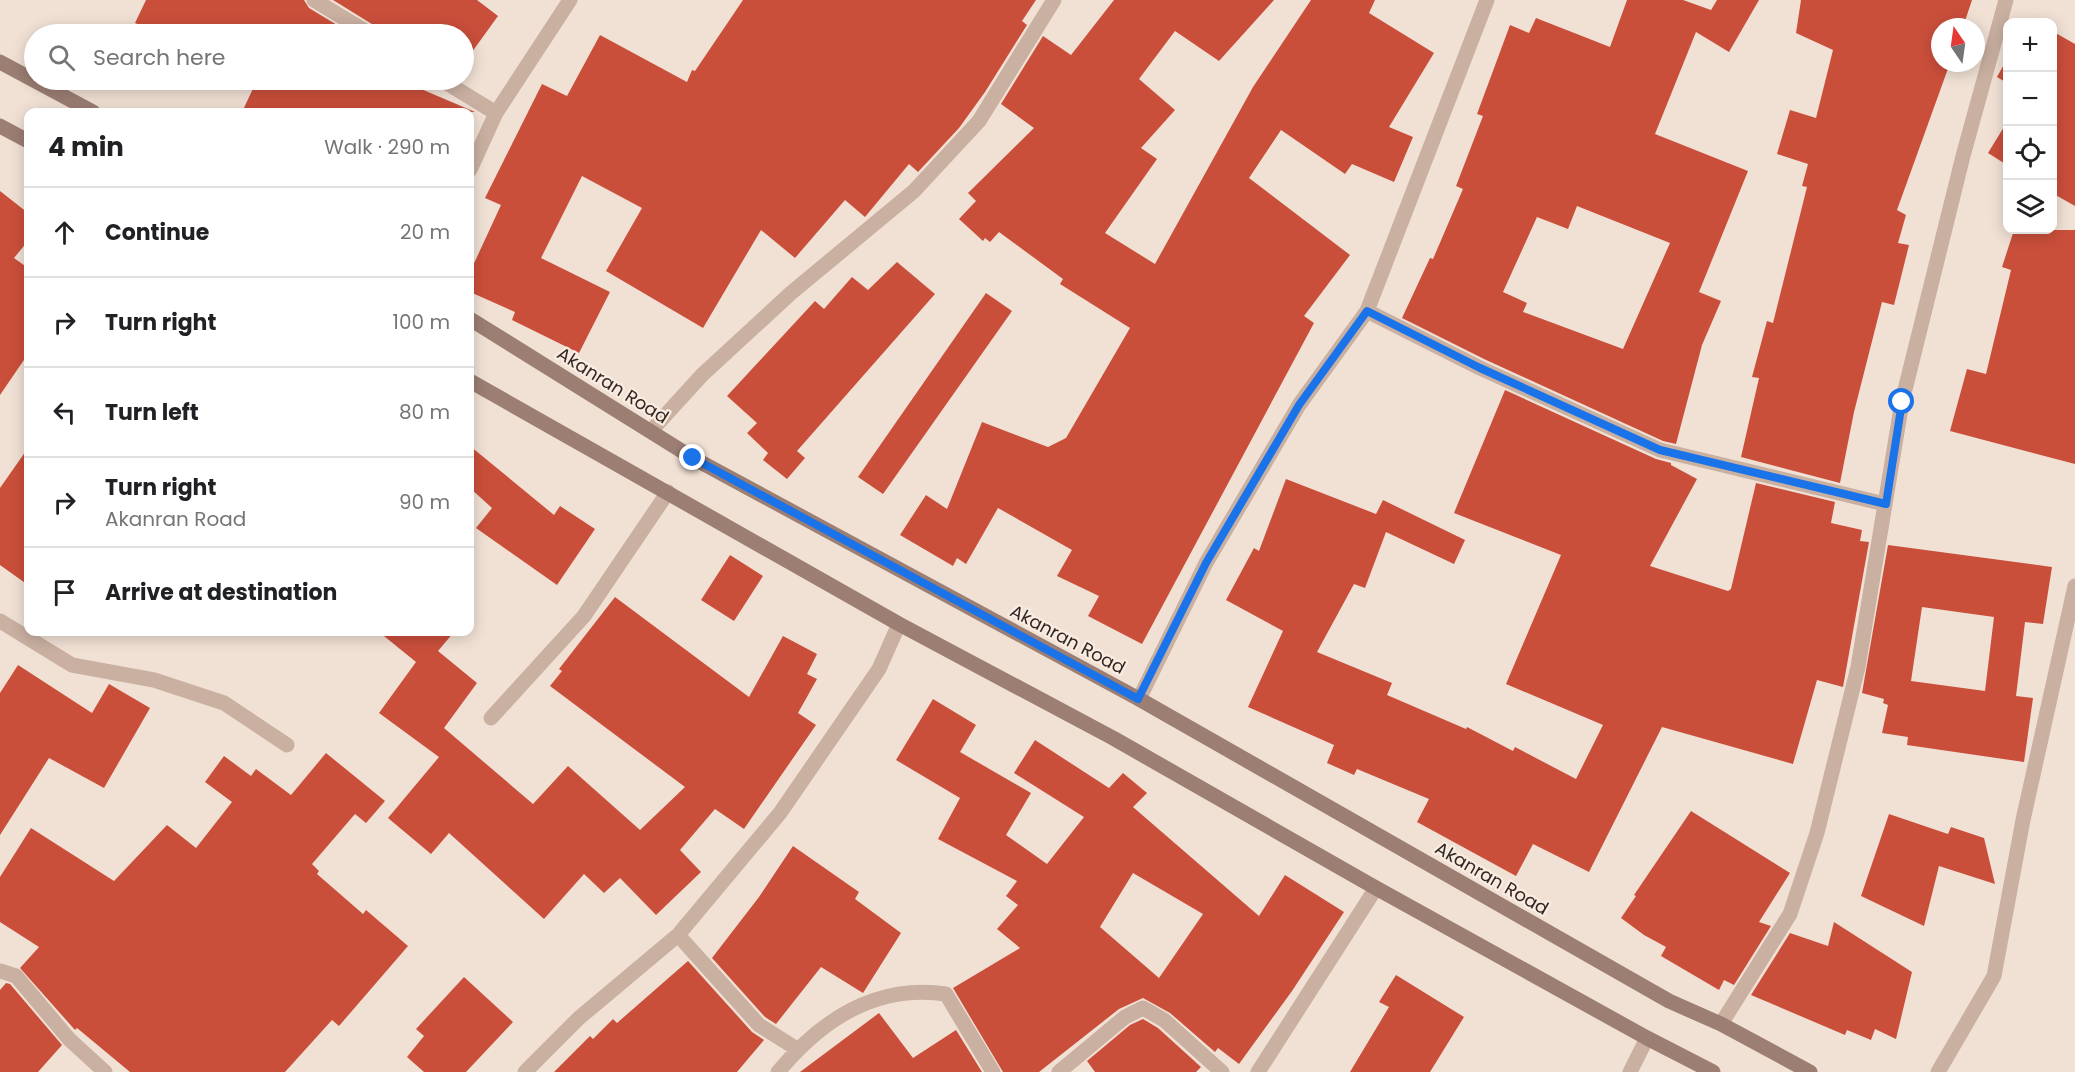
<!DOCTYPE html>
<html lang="en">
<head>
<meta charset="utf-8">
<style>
	body { margin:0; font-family:Poppins,sans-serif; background:#f2f2f2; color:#202124 }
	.controls { position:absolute; right:18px; top:18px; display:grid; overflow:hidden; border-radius:12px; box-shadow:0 3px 15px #0003 }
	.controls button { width:54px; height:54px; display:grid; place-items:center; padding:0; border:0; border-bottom:2px solid #e0e0e0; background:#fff; color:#202124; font:30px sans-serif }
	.compass { position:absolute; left:1931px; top:18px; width:54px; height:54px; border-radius:50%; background:#fff; box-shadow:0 3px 15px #0003; rotate:347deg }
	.stop { position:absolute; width:18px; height:18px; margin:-14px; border:4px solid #1a73e8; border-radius:50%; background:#fff }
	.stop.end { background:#1a73e8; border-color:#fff; box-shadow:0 2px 6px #0008 }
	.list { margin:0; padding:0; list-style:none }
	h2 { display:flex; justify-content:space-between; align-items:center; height:78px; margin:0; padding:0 24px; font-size:26px }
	h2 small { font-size:20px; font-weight:400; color:#757577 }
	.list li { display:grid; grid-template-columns:39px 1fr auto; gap:18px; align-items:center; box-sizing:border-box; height:90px; padding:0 24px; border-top:2px solid #e0e0e0 }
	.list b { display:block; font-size:22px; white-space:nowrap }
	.list p { margin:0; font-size:20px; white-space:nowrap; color:#757577 }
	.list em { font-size:20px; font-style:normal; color:#757577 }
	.icon { flex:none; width:33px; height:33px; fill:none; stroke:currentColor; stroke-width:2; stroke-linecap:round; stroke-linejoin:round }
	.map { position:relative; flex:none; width:2075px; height:1072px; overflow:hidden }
	.search { position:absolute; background:#fff; box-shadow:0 3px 15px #0003; left:24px; top:24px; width:450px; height:66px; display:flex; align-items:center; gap:15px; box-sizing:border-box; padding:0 21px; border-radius:33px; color:#757577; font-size:22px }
	.panel { position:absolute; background:#fff; box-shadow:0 3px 15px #0003; left:24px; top:108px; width:450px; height:528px; border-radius:12px }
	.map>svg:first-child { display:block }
	.building { fill:#ca4f3b; fill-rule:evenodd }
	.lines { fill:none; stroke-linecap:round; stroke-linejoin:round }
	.street { stroke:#c9b0a1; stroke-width:15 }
	.secondary { stroke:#9c7e73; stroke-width:15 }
	.route { stroke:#1a73e8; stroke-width:8 }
	.labels { text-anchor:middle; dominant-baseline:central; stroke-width:4.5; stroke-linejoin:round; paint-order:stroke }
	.street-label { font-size:18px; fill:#332724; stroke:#f9ece1 }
</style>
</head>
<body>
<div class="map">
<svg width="2075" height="1072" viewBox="0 0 2075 1072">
	<rect width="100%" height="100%" fill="#f1e1d5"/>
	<!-- building -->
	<path class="building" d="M 146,0 L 304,0 L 309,8 L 352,34 L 161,34 L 135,23 Z
		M 333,0 L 477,0 L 498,16 L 464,63 L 464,34 L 380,34 L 375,26 Z
		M 743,0 L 1036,0 L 1022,21 L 1027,25 L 985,92 L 959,128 L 918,172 L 909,164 L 865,217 L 845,200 L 795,258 L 761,230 L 703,328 L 606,271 L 642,208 L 582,176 L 541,258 L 610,292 L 579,353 L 512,320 L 515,312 L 470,292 L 470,272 L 501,205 L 485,198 L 542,84 L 567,96 L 600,35 L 687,82 L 692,70 L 695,71 Z
		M 1114,0 L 1274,0 L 1219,61 L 1175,31 L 1139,79 L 1175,110 L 1141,148 L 1157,159 L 1105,233 L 1155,264 L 1253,87 L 1311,0 L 1375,0 L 1369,13 L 1434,53 L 1389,127 L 1413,137 L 1394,182 L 1352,164 L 1345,174 L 1281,130 L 1249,178 L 1350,255 L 1304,316 L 1314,323 L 1142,644 L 1088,616 L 1099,596 L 1057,576 L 1072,550 L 998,508 L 966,564 L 957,558 L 953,566 L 900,535 L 926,495 L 947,509 L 982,422 L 1048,447 L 1066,438 L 1130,328 L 1060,284 L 1063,279 L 999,232 L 990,242 L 985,238 L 983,241 L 959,219 L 976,201 L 968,193 L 1034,128 L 1001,104 L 1043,36 L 1071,55 Z
		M 1627,0 L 1683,0 L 1711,10 L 1717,0 L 1759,0 L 1729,52 L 1696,32 L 1655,134 L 1748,171 L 1699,292 L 1721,301 L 1702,345 L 1676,444 L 1663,441 L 1484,359 L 1402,318 L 1430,258 L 1433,259 L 1463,189 L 1456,186 L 1483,116 L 1477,114 L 1510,25 L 1529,33 L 1536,18 L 1610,47 ZM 1577,206 L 1670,243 L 1623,349 L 1523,312 L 1527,303 L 1503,292 L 1537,217 L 1568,229 Z
		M 1801,0 L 1972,0 L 1963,27 L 1940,27 L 1940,63 L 1950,63 L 1897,210 L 1906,215 L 1898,243 L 1909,245 L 1894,305 L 1882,302 L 1854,412 L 1840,483 L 1741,457 L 1759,378 L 1752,377 L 1767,321 L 1773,323 L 1807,187 L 1802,186 L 1808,164 L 1777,154 L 1790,110 L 1816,118 L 1833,50 L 1796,33 Z
		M 2052,31 L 2075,44 L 2075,206 L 2052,193 Z
		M 2007,59 L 2007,83 L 1997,77 Z
		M 257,80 L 400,80 L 475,112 L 242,112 Z
		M 2007,122 L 2007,165 L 1988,153 Z
		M 0,191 L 28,213 L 28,241 L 14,258 L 28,268 L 28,354 L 0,395 Z
		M 2014,230 L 2075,230 L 2075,464 L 1950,431 L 1967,369 L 1986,374 L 2011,270 L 2002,267 Z
		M 897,262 L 935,294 L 797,451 L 805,458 L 787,479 L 763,460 L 768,453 L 747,433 L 757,423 L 727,396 L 815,301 L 824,309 L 852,277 L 868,290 Z
		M 986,293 L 1012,311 L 883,494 L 858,477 Z
		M 1505,390 L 1656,459 L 1671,463 L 1671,465 L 1697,479 L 1650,566 L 1728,591 L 1731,589 L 1756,483 L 1835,502 L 1831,523 L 1862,530 L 1860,541 L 1869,542 L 1843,687 L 1817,680 L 1793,764 L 1662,727 L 1589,872 L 1533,844 L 1516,876 L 1417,822 L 1429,799 L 1357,769 L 1354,775 L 1327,763 L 1334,745 L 1248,707 L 1283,631 L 1226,600 L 1254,548 L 1259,551 L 1286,479 L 1376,514 L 1383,500 L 1465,540 L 1454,564 L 1386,532 L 1365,588 L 1354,584 L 1317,652 L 1392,683 L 1387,695 L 1466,729 L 1467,727 L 1513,751 L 1515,747 L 1576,779 L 1603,725 L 1506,684 L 1561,555 L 1454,513 Z
		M 470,446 L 554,515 L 560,506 L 595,529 L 557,585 L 476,528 L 492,508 L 470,488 Z
		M 28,448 L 28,585 L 0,565 L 0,488 Z
		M 1888,545 L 2052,567 L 2043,624 L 2025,622 L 2016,696 L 2033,698 L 2024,762 L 1907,745 L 1908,737 L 1882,733 L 1888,705 L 1883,703 L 1884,699 L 1862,693 ZM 1922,607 L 1994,617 L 1985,691 L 1911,681 Z
		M 730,555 L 763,576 L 734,621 L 701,600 Z
		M 615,597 L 749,697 L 783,636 L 817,654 L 807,674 L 817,679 L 798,713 L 816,725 L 744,829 L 715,809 L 680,850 L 701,872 L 656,915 L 620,878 L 604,893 L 584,874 L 544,919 L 449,833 L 431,854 L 388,818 L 439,757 L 379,713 L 416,662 L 379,632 L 454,632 L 438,651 L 477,683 L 444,728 L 533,804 L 568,766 L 640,830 L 685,787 L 550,686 L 562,671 L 559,669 Z
		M 18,665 L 92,713 L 109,684 L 150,708 L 104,788 L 49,758 L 0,835 L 0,693 Z
		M 933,699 L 976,725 L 960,752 L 1031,793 L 1006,835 L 1047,864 L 1084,817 L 1014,773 L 1035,740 L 1109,788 L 1123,773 L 1147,793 L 1133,807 L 1259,916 L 1285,875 L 1344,912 L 1292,991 L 1239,1064 L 1218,1048 L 1215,1052 L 1170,1013 L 1143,998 L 1119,1009 L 1039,1072 L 1003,1072 L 953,988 L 1020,948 L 997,929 L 1018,905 L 1006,896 L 1017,881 L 938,839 L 960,798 L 896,760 ZM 1133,873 L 1203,914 L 1159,978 L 1100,927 Z
		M 326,753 L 385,801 L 366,823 L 355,814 L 312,864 L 319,871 L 317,874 L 363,914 L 366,910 L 408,946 L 339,1026 L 332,1020 L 285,1072 L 130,1072 L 77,1028 L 75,1030 L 20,968 L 39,947 L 0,922 L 0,877 L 31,828 L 114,881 L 167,825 L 196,848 L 232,802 L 205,782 L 224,756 L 251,776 L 256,769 L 291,795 Z
		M 1691,811 L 1790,873 L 1759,922 L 1771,926 L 1734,985 L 1724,980 L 1719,990 L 1661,956 L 1666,947 L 1644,935 L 1621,918 L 1636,896 L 1634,895 Z
		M 1889,814 L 1948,834 L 1951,827 L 1984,838 L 1995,884 L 1939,866 L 1924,926 L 1861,896 Z
		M 793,846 L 859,892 L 855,899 L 901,933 L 863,993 L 821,967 L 776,1024 L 765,1017 L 712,958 L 759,897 Z
		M 1834,922 L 1912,972 L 1896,1039 L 1875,1029 L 1871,1040 L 1847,1030 L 1845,1035 L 1751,995 L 1790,933 L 1828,946 Z
		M 688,961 L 752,1032 L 764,1040 L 737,1072 L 554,1072 L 590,1036 L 593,1039 L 613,1019 L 617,1023 Z
		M 1396,975 L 1464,1017 L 1430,1072 L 1350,1072 L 1389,1007 L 1379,1002 Z
		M 464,977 L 513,1022 L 466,1072 L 424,1072 L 407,1057 L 424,1036 L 416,1029 Z
		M 6,983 L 10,984 L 62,1045 L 38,1072 L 0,1072 L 0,990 Z
		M 879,1013 L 913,1058 L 956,1030 L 982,1072 L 800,1072 Z
		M 1143,1019 L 1158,1028 L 1201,1067 L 1196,1072 L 1095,1072 L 1087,1061 L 1130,1025 Z"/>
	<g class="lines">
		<!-- street -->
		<path class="street" d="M 314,0 L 370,34
			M 442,80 L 496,113
			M 470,170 L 496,113 L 570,0
			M 1367,311 L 1480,368 L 1660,450 L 1885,504
			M 651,431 L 702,375 L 791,293 L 914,191 L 979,121 L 1054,0
			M 0,621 L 72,665 L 154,680 L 224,703 L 287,745
			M 1139,699 L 1206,563 L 1299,405 L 1367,311 L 1487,0
			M 491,718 L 584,616 L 668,492
			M 678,935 L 759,1025 L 797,1049
			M 0,971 L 16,976 L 69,1039 L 105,1072
			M 1721,1024 L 1790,914 L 1817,833 L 1858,667 L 1902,402 L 1963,156 L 2006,0
			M 525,1072 L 579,1018 L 678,935 L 780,813 L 879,669 L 899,624
			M 778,1072 C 822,1019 876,984 946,994 L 993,1072
			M 1059,1072 L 1125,1017 L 1143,1008 L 1164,1020 L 1222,1072
			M 1258,1072 L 1376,888
			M 1630,1072 L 1647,1038
			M 1938,1072 L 1994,976 L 2023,820 L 2075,586"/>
		<!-- secondary -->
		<path class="secondary" d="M 0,62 L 93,112
			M 0,126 L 28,141
			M 470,319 L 693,458 L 1139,699 L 1669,1001 L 1721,1024 L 1810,1072
			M 470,381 L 899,624 L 1113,738 L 1376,888 L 1647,1038 L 1713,1072"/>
	</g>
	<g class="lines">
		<!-- route -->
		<path class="route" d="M 693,458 L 1138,699 L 1206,563 L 1299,405 L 1367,311 L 1480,368 L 1660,450 L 1886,504 L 1902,402"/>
	</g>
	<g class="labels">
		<!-- street labels -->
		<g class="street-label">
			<text transform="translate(613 385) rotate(32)">Akanran Road</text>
			<text transform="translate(1068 639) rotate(28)">Akanran Road</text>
			<text transform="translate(1492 878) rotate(30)">Akanran Road</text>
		</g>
	</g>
</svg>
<div class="controls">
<button>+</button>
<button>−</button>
<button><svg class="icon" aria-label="locate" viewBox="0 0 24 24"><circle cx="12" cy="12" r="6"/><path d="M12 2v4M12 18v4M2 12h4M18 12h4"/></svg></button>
<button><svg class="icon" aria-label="layers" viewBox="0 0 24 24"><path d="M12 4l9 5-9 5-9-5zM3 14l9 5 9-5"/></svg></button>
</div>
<svg class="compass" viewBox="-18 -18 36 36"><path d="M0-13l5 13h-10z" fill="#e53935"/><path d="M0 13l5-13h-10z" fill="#757577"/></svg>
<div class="stop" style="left:1902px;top:402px"></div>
<div class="stop end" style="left:693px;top:458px"></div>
<div class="search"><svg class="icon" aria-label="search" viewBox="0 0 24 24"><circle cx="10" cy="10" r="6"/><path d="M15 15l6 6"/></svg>Search here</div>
<section class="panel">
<h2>4 min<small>Walk · 290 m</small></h2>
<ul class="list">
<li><svg class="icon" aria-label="ahead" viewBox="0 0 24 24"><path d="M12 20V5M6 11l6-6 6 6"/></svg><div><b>Continue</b></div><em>20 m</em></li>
<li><svg class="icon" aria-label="right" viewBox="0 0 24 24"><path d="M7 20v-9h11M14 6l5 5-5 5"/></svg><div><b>Turn right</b></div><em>100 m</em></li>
<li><svg class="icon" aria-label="left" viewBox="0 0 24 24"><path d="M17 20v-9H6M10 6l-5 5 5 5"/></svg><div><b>Turn left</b></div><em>80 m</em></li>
<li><svg class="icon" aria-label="right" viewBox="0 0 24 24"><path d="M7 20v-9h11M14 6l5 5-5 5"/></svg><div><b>Turn right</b><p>Akanran Road</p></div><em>90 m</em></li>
<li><svg class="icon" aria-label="arrive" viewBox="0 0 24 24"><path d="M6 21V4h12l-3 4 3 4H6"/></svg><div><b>Arrive at destination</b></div></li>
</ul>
</section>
</div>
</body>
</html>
